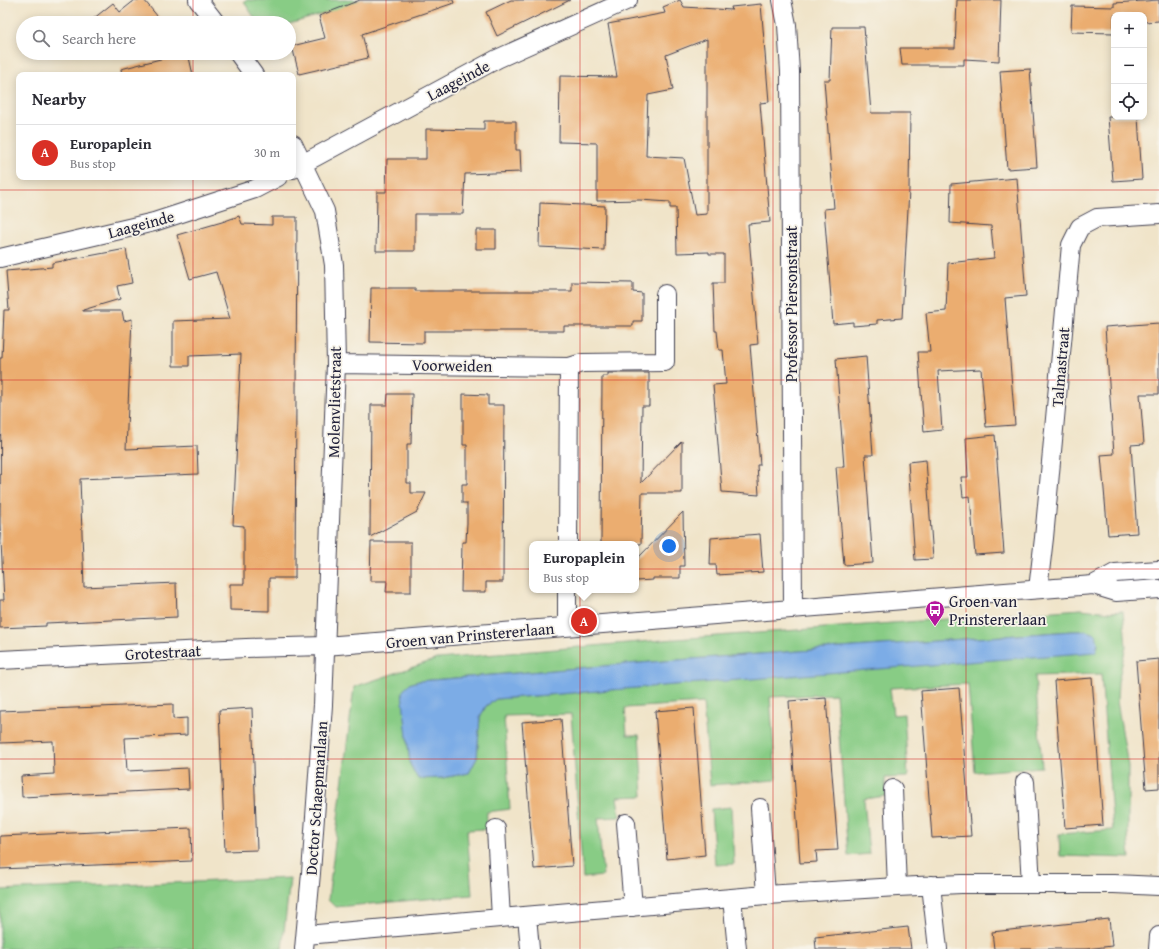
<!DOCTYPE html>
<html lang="en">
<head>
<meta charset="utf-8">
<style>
	body { margin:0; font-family:"Gentium Book Plus",serif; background:#f7f7f7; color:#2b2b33 }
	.controls { position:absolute; right:12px; top:12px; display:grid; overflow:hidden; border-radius:8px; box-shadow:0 2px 10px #0003 }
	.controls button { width:36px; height:36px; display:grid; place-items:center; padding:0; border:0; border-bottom:1px solid #e1e1e2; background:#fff; color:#2b2b33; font:20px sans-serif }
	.you { position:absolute; left:669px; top:546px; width:14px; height:14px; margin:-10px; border:3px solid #fff; border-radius:50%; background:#1a73e8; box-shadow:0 0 0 6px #1a73e833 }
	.badge { display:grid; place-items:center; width:26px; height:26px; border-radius:50%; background:#d93025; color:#fff; font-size:13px; font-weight:700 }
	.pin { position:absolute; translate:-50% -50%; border:2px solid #fff; box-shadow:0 1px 4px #0006 }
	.popup { position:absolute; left:529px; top:541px; width:110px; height:52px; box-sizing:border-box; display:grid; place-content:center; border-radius:8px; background:#fff; filter:drop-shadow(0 1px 3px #0005); font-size:13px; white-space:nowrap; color:#7c7c81 }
	.popup b { font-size:15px; color:#2b2b33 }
	.popup::after { content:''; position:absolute; left:50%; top:100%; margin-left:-8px; border:8px solid transparent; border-top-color:#fff }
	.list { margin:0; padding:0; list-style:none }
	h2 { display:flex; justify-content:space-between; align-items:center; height:52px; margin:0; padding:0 16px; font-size:17px }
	h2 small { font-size:13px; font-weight:400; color:#7c7c81 }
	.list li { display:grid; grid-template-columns:26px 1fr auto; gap:12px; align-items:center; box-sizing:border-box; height:56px; padding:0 16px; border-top:1px solid #e1e1e2 }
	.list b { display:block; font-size:15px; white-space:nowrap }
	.list p { margin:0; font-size:13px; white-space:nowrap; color:#7c7c81 }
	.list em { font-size:13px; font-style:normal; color:#7c7c81 }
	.icon { flex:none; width:22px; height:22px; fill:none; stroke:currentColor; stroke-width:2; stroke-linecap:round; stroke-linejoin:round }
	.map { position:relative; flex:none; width:1159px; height:949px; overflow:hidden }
	.search { position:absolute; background:#fff; box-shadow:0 2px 10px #0003; left:16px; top:16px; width:280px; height:44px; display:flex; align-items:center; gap:10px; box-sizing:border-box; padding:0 14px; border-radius:22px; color:#7c7c81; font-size:15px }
	.panel { position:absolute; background:#fff; box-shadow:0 2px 10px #0003; left:16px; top:72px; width:280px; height:108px; border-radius:8px }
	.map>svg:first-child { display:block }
	.green { fill:#88cc85; stroke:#557760; fill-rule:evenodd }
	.water { fill:#7bace6; stroke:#4e6790 }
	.building { fill:#ebad70; fill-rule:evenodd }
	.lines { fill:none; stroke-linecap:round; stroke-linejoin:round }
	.minor-casing { stroke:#413f50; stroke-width:20 }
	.minor { stroke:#fff; stroke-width:18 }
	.grid { fill:none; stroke:#d62828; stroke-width:1; stroke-opacity:0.55 }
	.labels { text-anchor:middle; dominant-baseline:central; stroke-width:3.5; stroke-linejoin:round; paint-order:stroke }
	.street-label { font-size:16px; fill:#22223b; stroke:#f7f3e8 }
	.poi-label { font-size:16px; fill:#22223b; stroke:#f7f3e8; text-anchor:start }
</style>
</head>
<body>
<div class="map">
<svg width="1159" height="949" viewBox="0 0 1159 949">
	<rect width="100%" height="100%" fill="#f7f3e8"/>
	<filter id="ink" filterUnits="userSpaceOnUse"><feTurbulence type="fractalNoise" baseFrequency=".025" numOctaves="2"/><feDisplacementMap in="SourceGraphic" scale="8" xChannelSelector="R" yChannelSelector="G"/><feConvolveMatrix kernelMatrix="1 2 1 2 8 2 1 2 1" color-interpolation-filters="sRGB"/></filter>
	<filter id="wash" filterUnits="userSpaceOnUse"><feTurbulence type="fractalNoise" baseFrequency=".012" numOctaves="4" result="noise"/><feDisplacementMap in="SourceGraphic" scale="16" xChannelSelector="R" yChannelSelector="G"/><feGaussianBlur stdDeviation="0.9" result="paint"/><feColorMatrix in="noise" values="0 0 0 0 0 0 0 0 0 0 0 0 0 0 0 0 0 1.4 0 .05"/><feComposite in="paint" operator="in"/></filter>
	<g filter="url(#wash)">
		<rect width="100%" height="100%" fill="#f0e4c9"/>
		<!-- green -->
		<path class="green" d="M 246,0 L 372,0 L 289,24 L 258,23 L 244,2 Z
			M 1081,609 L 1110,612 L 1123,611 L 1126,646 L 1118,682 L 1117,701 L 1128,766 L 1128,835 L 1130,858 L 1060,856 L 1059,834 L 1113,830 L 1101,674 L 1035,676 L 1042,767 L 975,772 L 968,684 L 890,688 L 893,715 L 904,714 L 908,777 L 885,778 L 886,796 L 864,799 L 869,854 L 848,856 L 836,694 L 770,697 L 776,780 L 710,785 L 703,703 L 625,708 L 627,735 L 639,735 L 643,796 L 617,797 L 620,817 L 598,818 L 603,876 L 583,878 L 571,714 L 504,716 L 510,809 L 487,812 L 486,829 L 467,830 L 472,895 L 335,907 L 328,900 L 354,687 L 437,659 L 663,640 ZM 1072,631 L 1086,631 L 1098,643 L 1096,651 L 496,699 L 486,706 L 480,717 L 477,758 L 469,773 L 442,778 L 418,779 L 410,764 L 403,692 L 409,684 L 419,681 L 664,661 Z
			M 731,807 L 734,864 L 715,865 L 711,809 Z
			M 290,878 L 282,949 L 0,949 L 0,890 Z"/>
		<!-- water -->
		<path class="water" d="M 1072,631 L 1086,631 L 1096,634 L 1098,643 L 1096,652 L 496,699 L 486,706 L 480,717 L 477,758 L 469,773 L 442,778 L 418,779 L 410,764 L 402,692 L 409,684 L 419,681 L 664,661 Z"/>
		<g id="blocks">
			<!-- building -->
			<path class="building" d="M 135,0 L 144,0 L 163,23 L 88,23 L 113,3 L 120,12 Z
				M 360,0 L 453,0 L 454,3 L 362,34 L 368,58 L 299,74 L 292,46 L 325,38 L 319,16 Z
				M 511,0 L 570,0 L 497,36 L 486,12 Z
				M 680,0 L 684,7 L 732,10 L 731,7 L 761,4 L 769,102 L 760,103 L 770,222 L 748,224 L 758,344 L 750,345 L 760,465 L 757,465 L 759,495 L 722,492 L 713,385 L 726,384 L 723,350 L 719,350 L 717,331 L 715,331 L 713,283 L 724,283 L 724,254 L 709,254 L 709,252 L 677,253 L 676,208 L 670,208 L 670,202 L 640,200 L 597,201 L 597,143 L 559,142 L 560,76 L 617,77 L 608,24 L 665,13 L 663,7 ZM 707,39 L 707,214 L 695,215 L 684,158 L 646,156 L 648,95 L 673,90 L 666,55 Z
				M 957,0 L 1001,0 L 999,61 L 964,59 L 964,65 L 902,65 L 900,48 L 955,48 Z
				M 1159,0 L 1159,21 L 1144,22 L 1144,15 L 1114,15 L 1114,33 L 1071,32 L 1072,6 L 1114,7 L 1114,3 Z
				M 832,27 L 864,27 L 871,113 L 910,113 L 909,190 L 902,318 L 877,320 L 877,324 L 853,326 L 853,322 L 833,324 L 824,209 L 834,208 L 824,80 L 830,80 Z
				M 184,53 L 188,53 L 193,75 L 122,75 L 121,69 Z
				M 1030,69 L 1037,167 L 1007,169 L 1000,71 Z
				M 1108,117 L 1138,117 L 1142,179 L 1113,181 Z
				M 484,121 L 516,121 L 516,150 L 520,150 L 521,172 L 465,174 L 463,214 L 415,214 L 415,251 L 376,251 L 377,192 L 386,192 L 387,159 L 426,159 L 426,129 L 484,130 Z
				M 1017,178 L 1026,296 L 1005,298 L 1015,425 L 986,427 L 981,369 L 938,371 L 942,430 L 924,432 L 918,352 L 930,352 L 926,313 L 946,311 L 948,263 L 994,258 L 991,226 L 950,223 L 951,184 Z
				M 540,203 L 605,206 L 604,250 L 539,247 Z
				M 239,216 L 242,224 L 272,225 L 272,217 L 297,217 L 295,578 L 269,578 L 269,611 L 230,610 L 230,584 L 244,584 L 244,526 L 233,525 L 241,354 L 189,356 L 189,366 L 173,366 L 173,321 L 230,319 L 216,272 L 190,279 L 177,235 L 222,222 Z
				M 476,230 L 496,230 L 496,249 L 476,249 Z
				M 126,249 L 132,283 L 117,286 L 120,299 L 83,310 L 83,311 L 122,311 L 124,321 L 132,319 L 126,449 L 197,446 L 198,474 L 80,479 L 84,587 L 176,583 L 177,617 L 46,623 L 46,626 L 0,628 L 0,600 L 4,600 L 0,523 L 1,381 L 0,381 L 0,358 L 2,358 L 4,310 L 9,310 L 6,271 L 52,267 L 52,263 Z
				M 572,282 L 633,283 L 633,292 L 642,293 L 642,321 L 633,321 L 633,326 L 564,326 L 564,331 L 424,331 L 424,343 L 370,342 L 371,288 L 415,288 L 415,291 L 572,291 Z
				M 1159,323 L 1159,394 L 1140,394 L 1144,444 L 1131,445 L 1137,533 L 1108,535 L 1101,455 L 1114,454 L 1105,327 Z
				M 866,356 L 873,455 L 865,455 L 873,563 L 844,565 L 836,467 L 844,467 L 836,359 Z
				M 608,373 L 649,373 L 649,406 L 642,406 L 641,483 L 682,441 L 682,493 L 642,493 L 641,544 L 601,544 L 602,376 L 608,376 Z
				M 388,394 L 412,394 L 411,444 L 407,444 L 407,483 L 411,483 L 411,493 L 426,493 L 417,512 L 370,537 L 371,405 L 387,405 Z
				M 463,394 L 488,395 L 488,405 L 504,405 L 503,582 L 486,582 L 486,592 L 461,592 L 462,542 L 466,542 L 467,523 L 467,503 L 462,503 L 462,484 L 467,484 L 467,445 L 463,445 Z
				M 995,435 L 1004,553 L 975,555 L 970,496 L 963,497 L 961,477 L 968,477 L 966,438 Z
				M 926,460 L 933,559 L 915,560 L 908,462 Z
				M 683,512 L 684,566 L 680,566 L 680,578 L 653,578 L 653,580 L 636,581 L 636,560 Z
				M 760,534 L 763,572 L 717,575 L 716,565 L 710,565 L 711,538 Z
				M 371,542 L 411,542 L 411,592 L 386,592 L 387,581 L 370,581 Z
				M 1159,659 L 1159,788 L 1146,789 L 1136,661 Z
				M 1092,678 L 1103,825 L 1065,828 L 1054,681 Z
				M 959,688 L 971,836 L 932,838 L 921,691 Z
				M 826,698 L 838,850 L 816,851 L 817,862 L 800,863 L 789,701 Z
				M 173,704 L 173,719 L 187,718 L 187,735 L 125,738 L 127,771 L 188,768 L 189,789 L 22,797 L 21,776 L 54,774 L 53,741 L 0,743 L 0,711 Z
				M 252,708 L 257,850 L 225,851 L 219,710 Z
				M 694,708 L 705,855 L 667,859 L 655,711 Z
				M 561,719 L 572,866 L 534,869 L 522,722 Z
				M 191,828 L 192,861 L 0,869 L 0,836 Z
				M 1109,919 L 1112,946 L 1086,949 L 994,949 L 992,932 Z
				M 908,927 L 911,949 L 816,949 L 815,937 Z"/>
		</g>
	</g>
	<g filter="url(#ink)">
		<use href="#blocks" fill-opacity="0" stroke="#413f50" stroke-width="1"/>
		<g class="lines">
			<!-- minor casing -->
			<g class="minor-casing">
				<path id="minor" d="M 198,0 L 216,23
					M 782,0 L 787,25 L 790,72 L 793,609
					M 238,53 L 254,75
					M 293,144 L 325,211 L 334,265 L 336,364 L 323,705 L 311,873 L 304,949
					M 293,169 L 497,59 L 628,0
					M 0,258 L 154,222 L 255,189 L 278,177
					M 336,364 L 569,367 L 568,544
					M 569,367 L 582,363 L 665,362 L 665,294
					M 1093,585 L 1115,573 L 1159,570
					M 1038,589 L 1044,538 L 1071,245 L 1080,227 L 1097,218 L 1159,214
					M 567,627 L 567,590
					M 0,660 L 246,648 L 325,646 L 1093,585 L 1116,592 L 1159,589
					M 1025,782 L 1031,884
					M 893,789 L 897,887
					M 760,808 L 766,895
					M 626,823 L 633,907
					M 496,829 L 501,918
					M 931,885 L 938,949
					M 732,898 L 737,949
					M 527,916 L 530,949
					M 306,935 L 766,895 L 897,887 L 961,884 L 1114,884 L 1159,886
					M 1158,949 L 1159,936"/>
			</g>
			<!-- minor -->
			<use href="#minor" class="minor"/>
		</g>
	</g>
	<!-- grid -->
	<path class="grid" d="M 193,0 L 193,23M 386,0 L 386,949M 580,0 L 580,949M 773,0 L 773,949M 966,0 L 966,949M 193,53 L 193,75M 193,177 L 193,949M 0,190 L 1159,190M 0,380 L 1159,380M 0,569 L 1159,569M 0,759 L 1159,759"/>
	<!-- icons -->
	<defs>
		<g id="bus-pin" transform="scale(1)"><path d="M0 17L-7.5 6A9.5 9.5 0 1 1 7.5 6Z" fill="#b5179e" stroke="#f7f3e8"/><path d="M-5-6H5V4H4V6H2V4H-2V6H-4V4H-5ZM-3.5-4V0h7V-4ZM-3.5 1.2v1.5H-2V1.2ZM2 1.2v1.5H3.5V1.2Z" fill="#fff"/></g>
	</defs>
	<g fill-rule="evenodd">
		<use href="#bus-pin" x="935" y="610"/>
	</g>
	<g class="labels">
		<!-- street labels -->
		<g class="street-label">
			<text transform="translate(458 80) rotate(-28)">Laageinde</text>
			<text transform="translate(141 224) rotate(-15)">Laageinde</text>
			<text transform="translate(791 304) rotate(-90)">Professor Piersonstraat</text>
			<text transform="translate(452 365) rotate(1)">Voorweiden</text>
			<text transform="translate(1060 367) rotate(-85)">Talmastraat</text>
			<text transform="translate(334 402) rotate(-89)">Molenvlietstraat</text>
			<text transform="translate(470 635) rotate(-5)">Groen van Prinstererlaan</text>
			<text transform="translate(163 652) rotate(-3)">Grotestraat</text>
			<text transform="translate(316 798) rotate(-86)">Doctor Schaepmanlaan</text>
		</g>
		<!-- poi labels -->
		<g class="poi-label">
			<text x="949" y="601">Groen van<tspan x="949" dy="18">Prinstererlaan</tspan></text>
		</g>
	</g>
</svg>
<div class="controls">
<button>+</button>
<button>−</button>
<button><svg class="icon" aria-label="locate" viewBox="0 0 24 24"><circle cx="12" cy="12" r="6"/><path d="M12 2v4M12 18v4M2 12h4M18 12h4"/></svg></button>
</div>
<div class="you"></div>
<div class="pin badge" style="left:584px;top:621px">A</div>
<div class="popup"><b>Europaplein</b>Bus stop</div>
<div class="search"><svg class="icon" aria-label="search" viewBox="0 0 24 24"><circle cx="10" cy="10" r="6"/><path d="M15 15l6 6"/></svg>Search here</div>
<section class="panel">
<h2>Nearby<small></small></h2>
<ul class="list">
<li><span class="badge">A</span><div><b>Europaplein</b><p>Bus stop</p></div><em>30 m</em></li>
</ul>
</section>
</div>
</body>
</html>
